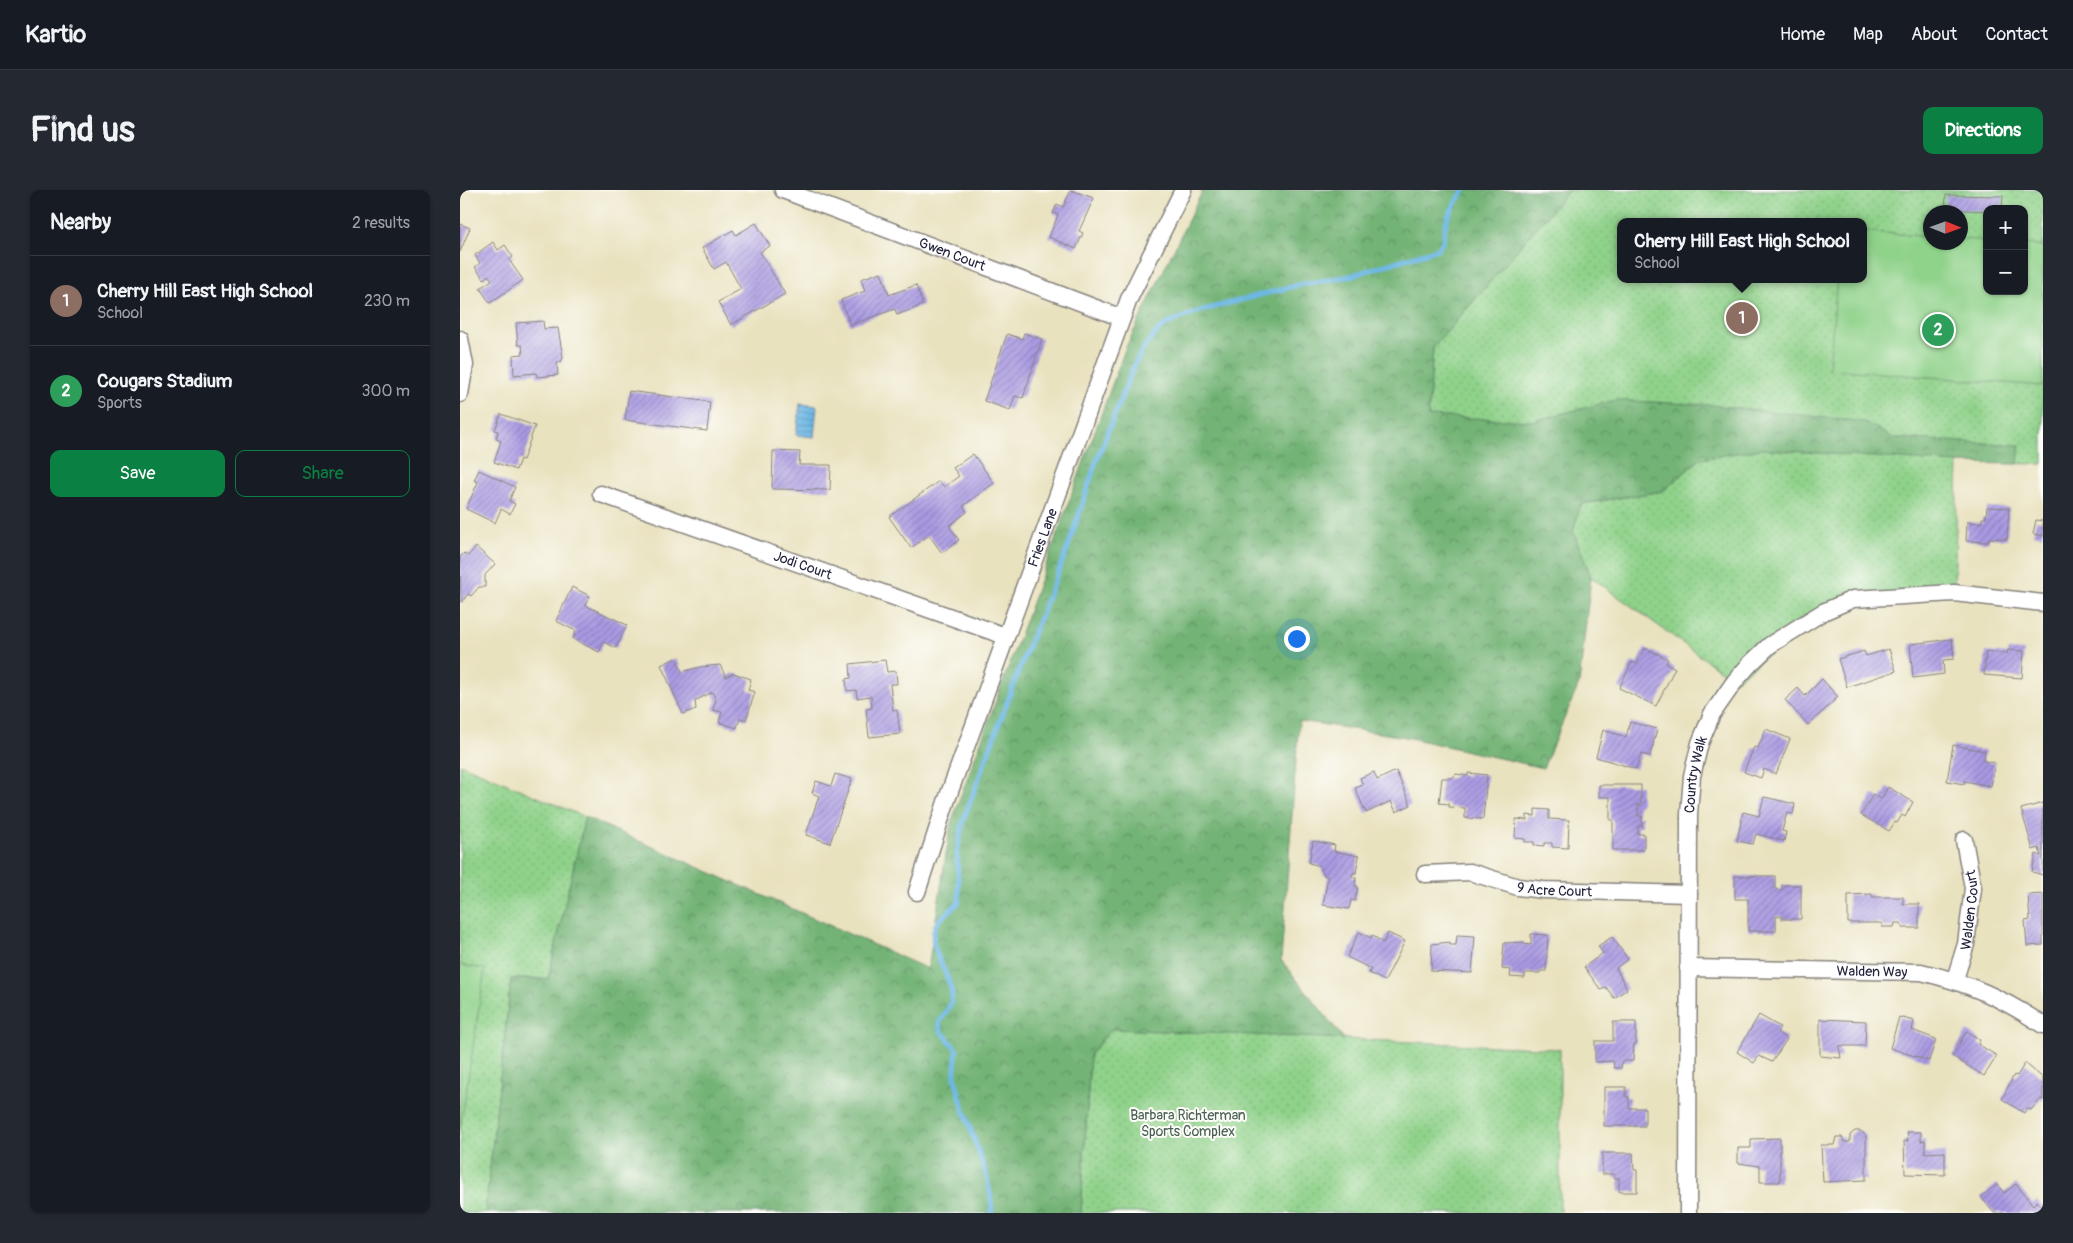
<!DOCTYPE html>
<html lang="en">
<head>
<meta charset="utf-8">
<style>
	body { margin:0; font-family:Pangolin,sans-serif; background:#242831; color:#f1f3f6 }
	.controls { position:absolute; right:15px; top:15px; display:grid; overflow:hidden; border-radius:10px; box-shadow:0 1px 4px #0004 }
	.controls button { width:45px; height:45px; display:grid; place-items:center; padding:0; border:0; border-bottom:1px solid #363941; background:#171b24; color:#f1f3f6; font:25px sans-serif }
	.compass { position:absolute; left:1463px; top:15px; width:45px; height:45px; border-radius:50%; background:#171b24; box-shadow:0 1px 4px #0004; rotate:91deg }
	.you { position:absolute; left:836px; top:448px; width:18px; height:18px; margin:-12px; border:4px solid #fff; border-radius:50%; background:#1a73e8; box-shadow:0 0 0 8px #1a73e833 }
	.badge { display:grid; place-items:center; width:32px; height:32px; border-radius:50%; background:#0b8043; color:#fff; font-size:16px; font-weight:700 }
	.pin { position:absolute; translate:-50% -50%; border:2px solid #fff; box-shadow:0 1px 5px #0006 }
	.popup { position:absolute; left:1157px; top:28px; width:250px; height:65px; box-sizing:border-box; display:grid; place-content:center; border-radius:10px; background:#171b24; filter:drop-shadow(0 1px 4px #0005); font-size:16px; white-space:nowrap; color:#9ea1a6 }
	.popup b { font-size:19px; color:#f1f3f6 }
	.popup::after { content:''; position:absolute; left:50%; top:100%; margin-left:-10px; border:10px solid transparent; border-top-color:#171b24 }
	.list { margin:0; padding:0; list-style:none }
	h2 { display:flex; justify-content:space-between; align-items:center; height:65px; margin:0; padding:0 20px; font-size:21px }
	h2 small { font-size:16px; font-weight:400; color:#9ea1a6 }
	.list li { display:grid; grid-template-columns:32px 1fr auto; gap:15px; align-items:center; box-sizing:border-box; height:90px; padding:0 20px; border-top:1px solid #363941 }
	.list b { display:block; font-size:19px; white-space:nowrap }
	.list p { margin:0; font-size:16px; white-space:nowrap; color:#9ea1a6 }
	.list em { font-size:16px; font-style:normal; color:#9ea1a6 }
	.actions { display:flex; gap:10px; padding:15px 20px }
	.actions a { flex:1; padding:11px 0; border:1px solid #0b8043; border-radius:10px; text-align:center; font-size:18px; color:#0b8043 }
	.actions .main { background:#0b8043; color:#fff }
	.map { position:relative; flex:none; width:1583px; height:1023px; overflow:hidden; border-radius:10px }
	header { display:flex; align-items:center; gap:30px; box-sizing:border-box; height:70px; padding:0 25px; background:#171b24; border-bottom:1px solid #363941 }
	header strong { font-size:24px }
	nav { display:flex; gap:28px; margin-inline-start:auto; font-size:18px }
	.intro { display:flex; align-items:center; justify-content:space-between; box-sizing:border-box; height:120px; padding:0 30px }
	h1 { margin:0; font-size:35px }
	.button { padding:12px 22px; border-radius:10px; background:#0b8043; color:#fff; font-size:18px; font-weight:700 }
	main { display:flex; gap:30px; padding:0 30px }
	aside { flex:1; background:#171b24; border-radius:10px; box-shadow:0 1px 4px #0004 }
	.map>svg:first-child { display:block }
	.green { fill:url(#green-dots); stroke:#587a62; fill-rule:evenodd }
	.forest { fill:url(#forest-crowns); stroke:#4a6b58 }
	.pitch { fill:#8fd28a; stroke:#587a62 }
	.water { fill:url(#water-rules); stroke:#486c90 }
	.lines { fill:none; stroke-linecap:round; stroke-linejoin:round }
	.stream { stroke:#6db7e5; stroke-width:5 }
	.building { fill:url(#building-hatch) }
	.minor-casing { stroke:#86827d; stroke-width:19 }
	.minor { stroke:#fff; stroke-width:16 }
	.labels { text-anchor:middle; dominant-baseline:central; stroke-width:4; stroke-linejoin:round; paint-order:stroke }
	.street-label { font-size:14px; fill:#22223b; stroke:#fdfcf7 }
	.park-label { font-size:14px; fill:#486057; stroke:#fdfcf7 }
</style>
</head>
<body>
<header>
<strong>Kartio</strong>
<nav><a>Home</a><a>Map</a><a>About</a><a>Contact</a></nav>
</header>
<div class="intro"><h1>Find us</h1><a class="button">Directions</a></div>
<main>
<aside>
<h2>Nearby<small>2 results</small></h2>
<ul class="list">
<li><span class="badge" style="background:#8d6e63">1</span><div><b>Cherry Hill East High School</b><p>School</p></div><em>230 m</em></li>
<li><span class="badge" style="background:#2e9e5b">2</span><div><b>Cougars Stadium</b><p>Sports</p></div><em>300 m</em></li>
</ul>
<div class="actions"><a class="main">Save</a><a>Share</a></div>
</aside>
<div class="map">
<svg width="1583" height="1023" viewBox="0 0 1583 1023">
	<defs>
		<pattern id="green-dots" width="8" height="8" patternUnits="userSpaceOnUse" patternTransform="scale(1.25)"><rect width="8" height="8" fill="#8fd28a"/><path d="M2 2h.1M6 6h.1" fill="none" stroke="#7bb478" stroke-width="1.8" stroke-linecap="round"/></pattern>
		<pattern id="forest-crowns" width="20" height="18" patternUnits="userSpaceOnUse" patternTransform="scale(1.25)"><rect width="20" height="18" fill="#73b476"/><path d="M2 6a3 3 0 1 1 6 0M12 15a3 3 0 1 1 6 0" fill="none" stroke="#5e9262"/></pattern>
		<pattern id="water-rules" width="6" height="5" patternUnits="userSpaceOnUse" patternTransform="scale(1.25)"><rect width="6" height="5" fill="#6db7e5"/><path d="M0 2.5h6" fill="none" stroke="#5994bb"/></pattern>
		<pattern id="building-hatch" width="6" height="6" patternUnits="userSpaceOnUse" patternTransform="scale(1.25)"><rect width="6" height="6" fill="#aa9ae3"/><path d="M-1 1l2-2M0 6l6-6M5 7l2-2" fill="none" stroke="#8a7db9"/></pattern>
	</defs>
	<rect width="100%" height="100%" fill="#fdfcf7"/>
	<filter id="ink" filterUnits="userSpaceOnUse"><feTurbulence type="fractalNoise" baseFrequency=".02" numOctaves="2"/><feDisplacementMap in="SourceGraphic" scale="10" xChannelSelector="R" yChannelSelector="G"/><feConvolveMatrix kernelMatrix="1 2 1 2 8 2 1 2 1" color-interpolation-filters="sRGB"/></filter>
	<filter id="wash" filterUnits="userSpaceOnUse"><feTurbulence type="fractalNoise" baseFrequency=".0096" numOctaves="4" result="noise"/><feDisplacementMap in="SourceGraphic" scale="20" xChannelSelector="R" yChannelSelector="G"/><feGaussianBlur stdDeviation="1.12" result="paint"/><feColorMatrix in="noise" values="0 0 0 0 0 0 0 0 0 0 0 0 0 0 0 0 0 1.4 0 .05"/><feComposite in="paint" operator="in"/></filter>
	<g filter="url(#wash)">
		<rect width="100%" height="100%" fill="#e9e2bf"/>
		<!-- green -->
		<path class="green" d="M 1109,0 L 1583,0 L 1583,274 L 1498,273 L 1494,403 L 1393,409 L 1363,422 L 1275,491 L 1131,387 L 1113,341 L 1121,314 L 1203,301 L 1240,269 L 1298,259 L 968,226 L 973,158 ZM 1527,19 L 1564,19 L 1564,101 L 1527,101 ZM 1470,22 L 1500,22 L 1500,52 L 1470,52 ZM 1161,32 L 1403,32 L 1403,89 L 1161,89 Z
			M 0,574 L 125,627 L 88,789 L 51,789 L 25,1023 L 0,1023 Z
			M 652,838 L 1100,859 L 1100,1023 L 621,1023 L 630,864 Z"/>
		<!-- forest -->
		<path class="forest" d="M 743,0 L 1109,0 L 973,158 L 968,226 L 1073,231 L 1155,210 L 1251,215 L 1405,232 L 1433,248 L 1560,255 L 1558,274 L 1498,273 L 1301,259 L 1240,269 L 1203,301 L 1121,314 L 1113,341 L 1131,387 L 1119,494 L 1083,578 L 946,547 L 839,531 L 821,770 L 884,849 L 652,839 L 630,864 L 621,1023 L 25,1023 L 51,789 L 88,789 L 125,627 L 468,779 L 491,633 L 666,157 Z"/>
		<!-- pitch -->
		<path class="pitch" d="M 1403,41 L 1470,47 L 1470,52 L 1500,52 L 1501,49 L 1527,51 L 1527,101 L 1564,101 L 1564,54 L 1583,56 L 1583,196 L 1369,179 L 1377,89 L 1403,89 Z
			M 0,775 L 25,779 L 0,940 Z"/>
		<!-- water -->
		<path class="water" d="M 340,214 L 357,216 L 354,247 L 336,245 Z"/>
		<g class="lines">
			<!-- stream -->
			<path class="stream" d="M 532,1023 C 531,976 503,933 495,886 C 494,877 496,869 497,860 L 481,841 L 479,834 C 483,824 492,817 492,807 C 492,783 463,756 477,733 C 481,727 493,719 499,712 L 497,662 L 503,631 L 562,472 L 608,357 L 636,272 L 675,173 L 685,156 L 699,140 L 709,133 L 740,121 L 838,95 L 890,86 L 978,59 C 986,50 983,43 986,32 C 990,20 997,10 1004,0"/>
		</g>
		<g id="blocks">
			<!-- building -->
			<path class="building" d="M 611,0 L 634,8 L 619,41 L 623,43 L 616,59 L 589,47 L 598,25 L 593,23 L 597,14 L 603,17 Z
				M 1486,5 L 1543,6 L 1542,19 L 1527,19 L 1527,21 L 1485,19 Z
				M 296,33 L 310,56 L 300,62 L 325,104 L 271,135 L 258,112 L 281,99 L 266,72 L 254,79 L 242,58 L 273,40 L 276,45 Z
				M 0,34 L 10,38 L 0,62 Z
				M 33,52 L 38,60 L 45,55 L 53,67 L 49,70 L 63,90 L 30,113 L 20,98 L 32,90 L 28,85 L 24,89 L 15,77 L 20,73 L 15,65 Z
				M 421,82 L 429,105 L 456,95 L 463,115 L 437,125 L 435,119 L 390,135 L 381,110 L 405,101 L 401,89 Z
				M 83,131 L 84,139 L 98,138 L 103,168 L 101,172 L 97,172 L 98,185 L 77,187 L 76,183 L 54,185 L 53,165 L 63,164 L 62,155 L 58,155 L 56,133 Z
				M 564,143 L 582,149 L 563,208 L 555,206 L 550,220 L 524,211 L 547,144 L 562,149 Z
				M 169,201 L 250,212 L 247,241 L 165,230 Z
				M 41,224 L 75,236 L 63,270 L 60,269 L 56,280 L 34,272 L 41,251 L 36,249 L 38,241 L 35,240 Z
				M 313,261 L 340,262 L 339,275 L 371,275 L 370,300 L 312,299 Z
				M 513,264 L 534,293 L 503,316 L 507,322 L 489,336 L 499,350 L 482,363 L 469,345 L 451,358 L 429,327 L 479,291 L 484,297 L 499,286 L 493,278 Z
				M 19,280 L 55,297 L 49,311 L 55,314 L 50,324 L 41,319 L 35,333 L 6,319 L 18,292 L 14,290 Z
				M 1527,317 L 1549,318 L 1547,349 L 1529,348 L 1529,352 L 1506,351 L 1507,332 L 1522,333 L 1522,328 L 1526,328 Z
				M 1576,330 L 1583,331 L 1583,346 L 1573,344 Z
				M 16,357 L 35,374 L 25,385 L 25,397 L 19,397 L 11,406 L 8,404 L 1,413 L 0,367 L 4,363 L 8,366 Z
				M 112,397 L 130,406 L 125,415 L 167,435 L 156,458 L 144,452 L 139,462 L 113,449 L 116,441 L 96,431 Z
				M 1492,449 L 1494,469 L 1483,470 L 1484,484 L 1453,488 L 1450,454 Z
				M 1185,458 L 1208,469 L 1206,473 L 1215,478 L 1196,516 L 1159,498 L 1172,472 L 1177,474 Z
				M 1429,459 L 1436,481 L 1387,497 L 1378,469 L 1404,461 L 1406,466 Z
				M 1548,460 L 1564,461 L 1562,488 L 1524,485 L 1526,462 L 1547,464 Z
				M 216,468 L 222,482 L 240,477 L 260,475 L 266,487 L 273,483 L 291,489 L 288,500 L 295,502 L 286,530 L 280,528 L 277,538 L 259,532 L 262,522 L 253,520 L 256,510 L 252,502 L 235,511 L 236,519 L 223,524 L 201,475 Z
				M 425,470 L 427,482 L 436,481 L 437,494 L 430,494 L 433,520 L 437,520 L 440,544 L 409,547 L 406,519 L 412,518 L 411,506 L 397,508 L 396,500 L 387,501 L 386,489 L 391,488 L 390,474 Z
				M 1362,489 L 1378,507 L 1348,535 L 1325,510 L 1338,498 L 1345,506 Z
				M 1170,532 L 1197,539 L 1190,566 L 1181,564 L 1176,579 L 1136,567 L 1143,540 L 1166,547 Z
				M 1306,539 L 1330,549 L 1316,584 L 1304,579 L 1301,588 L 1284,582 L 1294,557 L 1298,558 Z
				M 1493,555 L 1525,561 L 1523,571 L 1535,573 L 1531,596 L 1504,591 L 1504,594 L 1487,591 Z
				M 936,581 L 951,615 L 936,622 L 931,611 L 906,623 L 895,598 L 903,595 L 900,588 L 914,582 L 917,590 Z
				M 1008,583 L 1027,585 L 1023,629 L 1005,628 L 1005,618 L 989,617 L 989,614 L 979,613 L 982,588 L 992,588 L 996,584 L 1008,586 Z
				M 375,584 L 392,589 L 370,653 L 346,645 L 359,606 L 352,603 L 356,591 L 371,596 Z
				M 1139,595 L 1181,595 L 1181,615 L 1178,615 L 1178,626 L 1182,626 L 1182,636 L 1178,636 L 1178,644 L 1184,644 L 1184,660 L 1153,660 L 1153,630 L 1150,630 L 1150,607 L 1139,607 Z
				M 1428,597 L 1453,612 L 1445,627 L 1442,625 L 1437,633 L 1435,632 L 1429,641 L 1401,625 L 1413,604 L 1421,609 Z
				M 1304,607 L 1335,614 L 1333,624 L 1327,623 L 1322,641 L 1326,642 L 1324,651 L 1296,644 L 1293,654 L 1277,651 L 1283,622 L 1299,626 Z
				M 1583,613 L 1583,685 L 1572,682 L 1576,664 L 1581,666 L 1579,658 L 1573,660 L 1561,619 Z
				M 1075,619 L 1089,620 L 1089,629 L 1109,630 L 1108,658 L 1092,657 L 1092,653 L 1084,653 L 1084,656 L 1074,655 L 1074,652 L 1065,652 L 1065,649 L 1055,648 L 1056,629 L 1067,630 L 1067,625 L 1075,626 Z
				M 853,651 L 875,655 L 874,661 L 899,666 L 896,683 L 893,683 L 892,687 L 896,688 L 895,696 L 898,696 L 895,711 L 891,710 L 889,719 L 863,715 L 868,687 L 864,685 L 860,676 L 849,673 Z
				M 1275,686 L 1315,686 L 1315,699 L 1322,700 L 1322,695 L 1341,695 L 1341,729 L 1322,729 L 1322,726 L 1316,726 L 1316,741 L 1288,741 L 1288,709 L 1275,709 Z
				M 1412,704 L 1412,707 L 1443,707 L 1443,714 L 1459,714 L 1459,738 L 1442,738 L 1441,733 L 1435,733 L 1434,737 L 1422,737 L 1422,733 L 1388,733 L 1388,705 Z
				M 1583,704 L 1583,755 L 1567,756 L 1565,731 L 1570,730 L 1568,705 Z
				M 899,742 L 911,748 L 912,745 L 923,753 L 928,743 L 945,751 L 925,791 L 909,783 L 911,779 L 887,767 Z
				M 1071,744 L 1088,745 L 1086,781 L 1080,781 L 1080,783 L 1065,783 L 1065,788 L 1050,787 L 1051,780 L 1042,779 L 1044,753 L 1064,752 L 1064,754 L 1071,755 Z
				M 997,745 L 1015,746 L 1012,783 L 971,781 L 972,754 L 990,752 L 990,755 L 996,755 Z
				M 1152,747 L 1168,769 L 1156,778 L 1167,799 L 1154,808 L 1146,797 L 1141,800 L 1124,777 L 1143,763 L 1138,756 Z
				M 1299,825 L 1320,837 L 1317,842 L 1327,849 L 1312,872 L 1299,866 L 1294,873 L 1277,862 Z
				M 1439,827 L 1454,831 L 1452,840 L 1476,849 L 1469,871 L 1430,858 Z
				M 1360,829 L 1406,831 L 1405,856 L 1379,856 L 1381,868 L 1360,866 Z
				M 1153,832 L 1176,832 L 1176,854 L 1174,854 L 1173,871 L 1162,871 L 1161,878 L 1154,878 L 1153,871 L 1135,872 L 1135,851 L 1153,851 Z
				M 1507,841 L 1520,850 L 1518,854 L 1537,866 L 1524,886 L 1492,866 Z
				M 1565,873 L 1583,888 L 1583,910 L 1581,909 L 1571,920 L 1567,918 L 1564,923 L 1542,909 L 1554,885 L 1557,886 Z
				M 1144,897 L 1166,897 L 1166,907 L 1169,907 L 1169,918 L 1185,918 L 1185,936 L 1144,936 Z
				M 1395,941 L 1401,941 L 1406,946 L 1406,990 L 1363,992 L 1361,955 L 1374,955 L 1376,947 L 1382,947 L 1384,952 L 1390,952 L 1390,945 Z
				M 1447,942 L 1461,942 L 1461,951 L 1465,950 L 1465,963 L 1485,962 L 1485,985 L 1445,984 L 1444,951 L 1448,951 Z
				M 1320,948 L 1320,992 L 1300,992 L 1300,976 L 1278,973 L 1278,958 L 1291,958 L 1291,949 Z
				M 1142,963 L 1173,963 L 1174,980 L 1177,980 L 1177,1002 L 1159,1002 L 1159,988 L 1154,988 L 1154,984 L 1142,984 Z
				M 1537,994 L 1544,1003 L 1556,994 L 1573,1015 L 1577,1011 L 1583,1018 L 1583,1023 L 1534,1023 L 1521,1007 Z"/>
		</g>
	</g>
	<g filter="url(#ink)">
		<use href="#blocks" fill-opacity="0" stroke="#86827d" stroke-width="1"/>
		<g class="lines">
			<!-- minor casing -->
			<g class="minor-casing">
				<g id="minor">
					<path id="s1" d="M 323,0 L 662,128"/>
					<path d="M 0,149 L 5,175 L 0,204"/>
					<path id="s2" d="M 141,304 L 545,446"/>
					<path id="s3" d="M 965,684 L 1010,682 L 1058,697 L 1083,700 L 1229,704"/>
					<path id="s4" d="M 457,702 L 486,612 L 669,109 L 723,0"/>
					<path id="s5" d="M 1228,778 L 1461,782 C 1509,793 1542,808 1583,835"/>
					<path id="s6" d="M 1495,789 L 1506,754 L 1513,698 L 1504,650"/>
					<path id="s7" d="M 1228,1023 L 1229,624 L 1232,586 L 1240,553 L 1252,524 L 1275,491 L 1290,474 L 1310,455 L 1363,422 L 1393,409 L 1494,403 L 1583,413"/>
				</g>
			</g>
			<!-- minor -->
			<use href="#minor" class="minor"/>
		</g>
	</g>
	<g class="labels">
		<!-- street labels -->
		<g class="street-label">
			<text stroke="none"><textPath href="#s1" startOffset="181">Gwen Court</textPath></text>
			<text stroke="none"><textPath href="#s4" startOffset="376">Fries Lane</textPath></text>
			<text stroke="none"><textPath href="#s2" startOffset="214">Jodi Court</textPath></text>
			<text stroke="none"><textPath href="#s7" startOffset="439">Country Walk</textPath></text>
			<text stroke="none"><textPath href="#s3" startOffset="132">9 Acre Court</textPath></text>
			<text stroke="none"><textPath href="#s6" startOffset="71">Walden Court</textPath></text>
			<text stroke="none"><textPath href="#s5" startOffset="184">Walden Way</textPath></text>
		</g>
		<!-- park labels -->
		<g class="park-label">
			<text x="728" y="925">Barbara Richterman<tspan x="728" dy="16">Sports Complex</tspan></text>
		</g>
	</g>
</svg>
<div class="controls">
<button>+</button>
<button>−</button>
</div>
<svg class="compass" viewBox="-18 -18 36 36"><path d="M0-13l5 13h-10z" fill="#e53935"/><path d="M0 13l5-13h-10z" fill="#9ea1a6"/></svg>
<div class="you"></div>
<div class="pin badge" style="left:1282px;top:128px;background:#8d6e63">1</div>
<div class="popup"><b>Cherry Hill East High School</b>School</div>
<div class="pin badge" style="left:1478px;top:140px;background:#2e9e5b">2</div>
</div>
</main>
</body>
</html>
